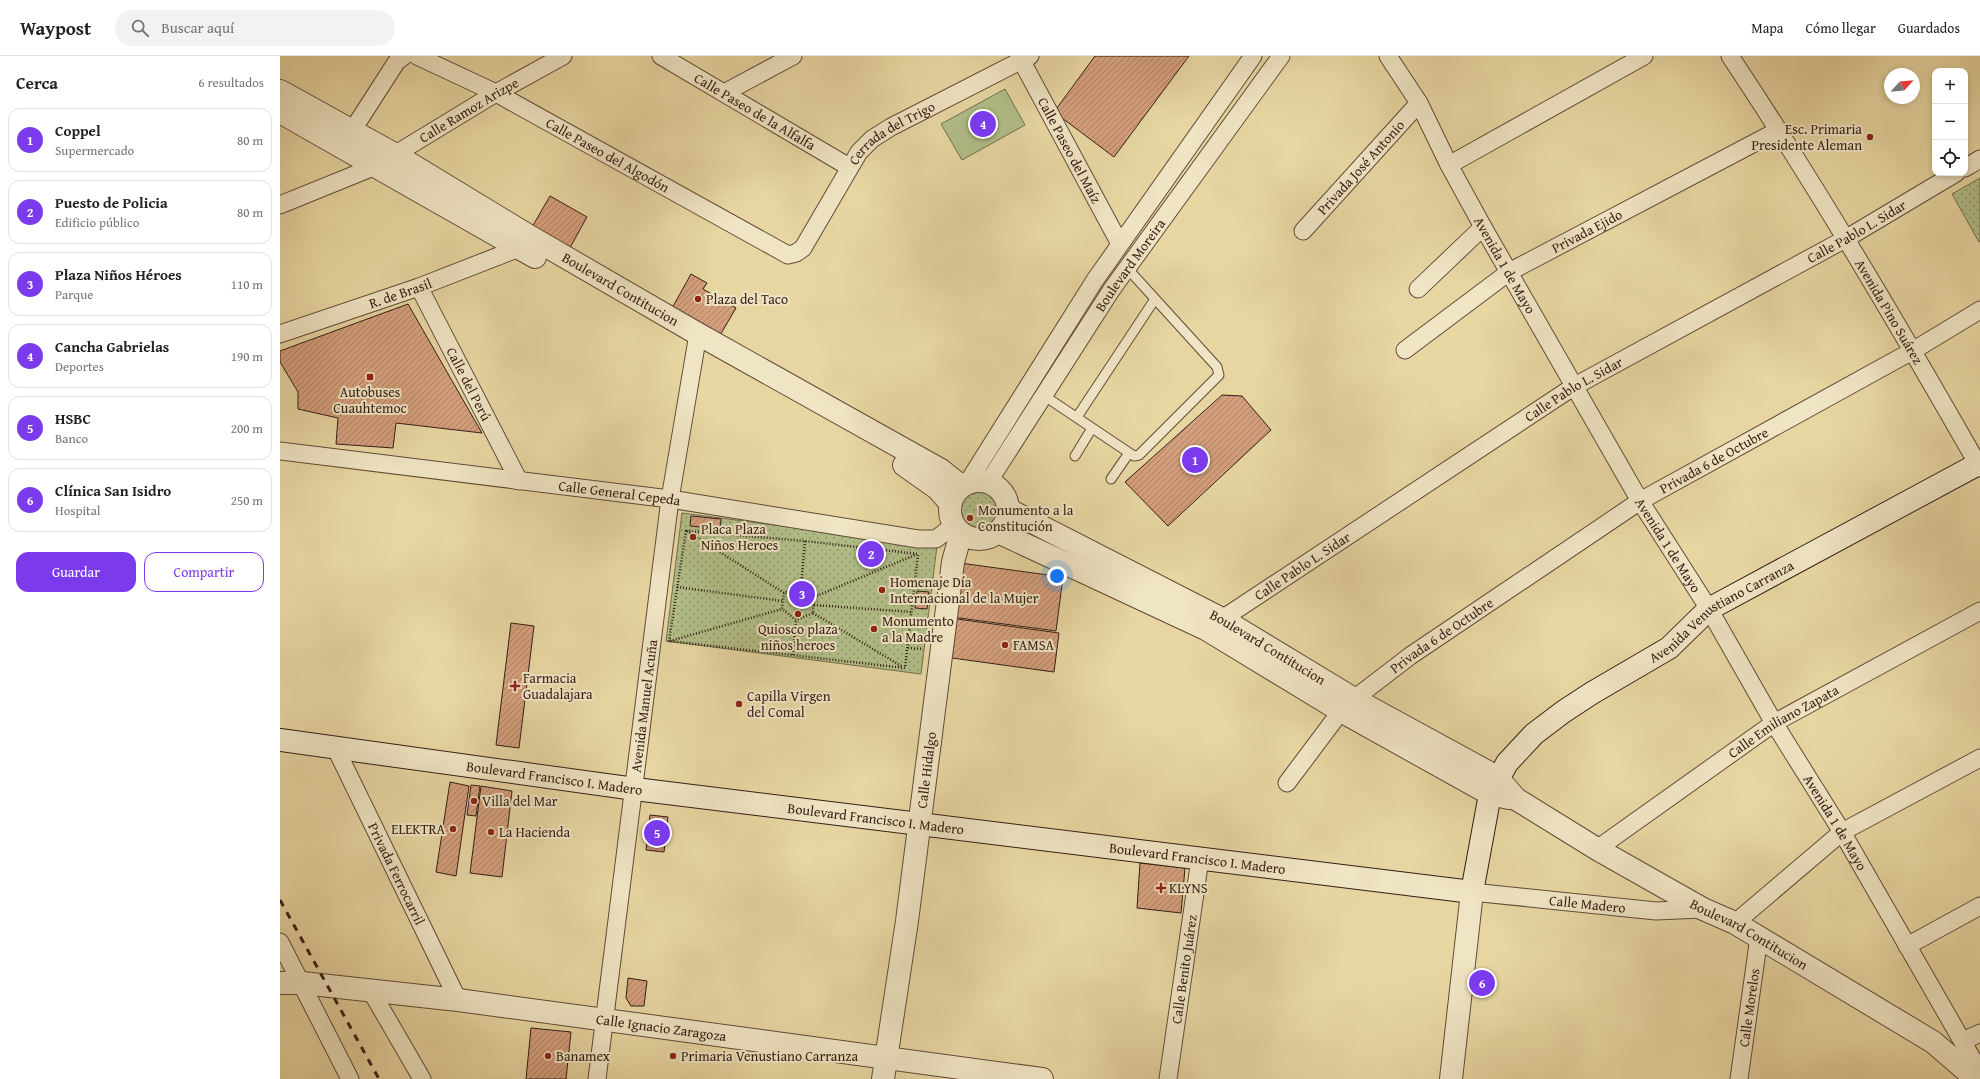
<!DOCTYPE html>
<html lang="es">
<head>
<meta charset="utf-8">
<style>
	body { margin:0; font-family:"Gentium Book Plus",serif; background:#f2f2f2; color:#202124 }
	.controls { position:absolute; right:12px; top:12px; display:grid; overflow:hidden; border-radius:8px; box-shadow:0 2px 6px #0003 }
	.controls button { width:36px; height:36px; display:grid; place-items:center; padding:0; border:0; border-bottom:1px solid #e0e0e0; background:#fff; color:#202124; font:20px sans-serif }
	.compass { position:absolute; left:1604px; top:12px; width:36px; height:36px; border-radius:50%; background:#fff; box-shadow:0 2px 6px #0003; rotate:64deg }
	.you { position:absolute; left:777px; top:520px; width:14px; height:14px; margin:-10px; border:3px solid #fff; border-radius:50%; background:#1a73e8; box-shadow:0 0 0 6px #1a73e833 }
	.badge { display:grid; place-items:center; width:26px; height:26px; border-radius:50%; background:#7c3aed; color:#fff; font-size:13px; font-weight:700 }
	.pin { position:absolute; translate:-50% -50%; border:2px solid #fff; box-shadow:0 1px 4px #0006 }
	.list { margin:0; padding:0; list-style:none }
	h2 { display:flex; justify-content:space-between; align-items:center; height:52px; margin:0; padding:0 16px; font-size:17px }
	h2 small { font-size:13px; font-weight:400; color:#757577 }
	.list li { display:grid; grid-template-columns:26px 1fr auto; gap:12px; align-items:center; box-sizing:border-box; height:64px; margin:0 8px 8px; padding:0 8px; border:1px solid #e0e0e0; border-radius:12px }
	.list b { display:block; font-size:15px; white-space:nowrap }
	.list p { margin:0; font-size:13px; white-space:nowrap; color:#757577 }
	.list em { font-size:13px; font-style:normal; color:#757577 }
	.actions { display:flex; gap:8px; padding:12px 16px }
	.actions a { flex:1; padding:9px 0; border:1px solid #7c3aed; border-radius:12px; text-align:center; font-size:14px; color:#7c3aed }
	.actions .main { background:#7c3aed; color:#fff }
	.icon { flex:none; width:22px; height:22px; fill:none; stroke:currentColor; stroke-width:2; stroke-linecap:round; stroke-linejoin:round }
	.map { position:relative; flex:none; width:1700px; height:1023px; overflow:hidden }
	header { display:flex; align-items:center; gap:24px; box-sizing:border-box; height:56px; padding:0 20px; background:#fff; border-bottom:1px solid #e0e0e0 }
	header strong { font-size:19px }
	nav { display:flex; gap:22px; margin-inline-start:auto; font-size:14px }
	.search { width:280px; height:36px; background:#f2f2f2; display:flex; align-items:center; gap:10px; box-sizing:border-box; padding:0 14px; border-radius:22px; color:#757577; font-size:15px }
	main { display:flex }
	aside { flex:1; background:#fff }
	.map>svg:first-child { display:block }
	.grass { fill:url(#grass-dots); stroke:#726e4e }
	.pitch { fill:#b1be88; stroke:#726e4e }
	.building { fill:url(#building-hatch); stroke:#341d15 }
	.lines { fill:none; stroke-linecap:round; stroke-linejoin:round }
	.service-casing { stroke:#614b38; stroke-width:11 }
	.minor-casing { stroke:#614b38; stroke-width:19 }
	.tertiary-casing { stroke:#614b38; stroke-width:24 }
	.secondary-casing { stroke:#341d15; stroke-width:24 }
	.path { stroke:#341d15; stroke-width:2.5; stroke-dasharray:1 2; stroke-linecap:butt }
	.service { stroke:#efe4c3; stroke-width:9 }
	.minor { stroke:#efe4c3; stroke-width:17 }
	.tertiary { stroke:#efe4c3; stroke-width:22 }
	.secondary { stroke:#efe4c3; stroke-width:22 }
	.rail { stroke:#341d15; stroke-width:3; stroke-dasharray:7 7; stroke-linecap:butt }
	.poi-dot { fill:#8f2418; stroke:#efe4c3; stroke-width:1.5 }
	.labels { text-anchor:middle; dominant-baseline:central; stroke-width:4; stroke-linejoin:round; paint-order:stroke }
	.street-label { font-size:14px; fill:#341d15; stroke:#efe4c3 }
	.poi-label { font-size:14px; fill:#341d15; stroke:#efe4c3; text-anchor:start }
</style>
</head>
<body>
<header>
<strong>Waypost</strong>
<div class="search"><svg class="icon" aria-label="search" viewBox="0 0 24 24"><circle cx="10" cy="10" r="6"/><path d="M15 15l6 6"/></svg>Buscar aquí</div>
<nav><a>Mapa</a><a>Cómo llegar</a><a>Guardados</a></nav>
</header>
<main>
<aside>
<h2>Cerca<small>6 resultados</small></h2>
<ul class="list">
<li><span class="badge">1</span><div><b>Coppel</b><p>Supermercado</p></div><em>80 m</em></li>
<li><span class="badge">2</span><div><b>Puesto de Policia</b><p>Edificio público</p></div><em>80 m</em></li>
<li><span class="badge">3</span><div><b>Plaza Niños Héroes</b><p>Parque</p></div><em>110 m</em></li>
<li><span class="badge">4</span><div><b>Cancha Gabrielas</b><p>Deportes</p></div><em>190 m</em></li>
<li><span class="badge">5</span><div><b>HSBC</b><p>Banco</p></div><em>200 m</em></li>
<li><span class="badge">6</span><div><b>Clínica San Isidro</b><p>Hospital</p></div><em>250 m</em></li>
</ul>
<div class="actions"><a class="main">Guardar</a><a>Compartir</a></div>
</aside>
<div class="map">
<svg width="1700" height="1023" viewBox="0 0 1700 1023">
	<defs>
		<pattern id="grass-dots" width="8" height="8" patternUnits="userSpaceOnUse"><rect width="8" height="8" fill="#b1be88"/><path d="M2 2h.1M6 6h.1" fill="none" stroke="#919a6e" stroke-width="1.8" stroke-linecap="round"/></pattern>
		<pattern id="building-hatch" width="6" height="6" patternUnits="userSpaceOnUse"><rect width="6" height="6" fill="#d49f7c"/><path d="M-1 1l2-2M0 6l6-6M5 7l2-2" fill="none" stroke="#ad8164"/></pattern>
	</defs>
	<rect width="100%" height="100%" fill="#e7d6a2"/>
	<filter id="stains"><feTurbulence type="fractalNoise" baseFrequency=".005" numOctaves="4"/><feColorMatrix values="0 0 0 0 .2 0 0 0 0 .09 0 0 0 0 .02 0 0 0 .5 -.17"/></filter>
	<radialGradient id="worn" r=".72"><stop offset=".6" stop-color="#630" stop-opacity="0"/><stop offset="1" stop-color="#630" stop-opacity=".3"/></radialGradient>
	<!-- grass -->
	<path class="grass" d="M 1700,122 L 1700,185 L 1699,186 L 1672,138 Z
		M678 455a21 21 0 1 1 42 0a21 21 0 1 1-42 0Z
		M 402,457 L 657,490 L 641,618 L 386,585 Z"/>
	<!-- pitch -->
	<path class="pitch" d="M 725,33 L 745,69 L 682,104 L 661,68 Z"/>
	<!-- building -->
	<path class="building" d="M 815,0 L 909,0 L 834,101 L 774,56 Z
		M 270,140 L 307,161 L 286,199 L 248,178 Z
		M 411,218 L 427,227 L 423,233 L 456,252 L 439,281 L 391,254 Z
		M 128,248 L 202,377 L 116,367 L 113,392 L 56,388 L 58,362 L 18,353 L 18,336 L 0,306 L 0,295 Z
		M 942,339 L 962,340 L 991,374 L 888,470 L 845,426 Z
		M 411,460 L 441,463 L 440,473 L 410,470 Z
		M 585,494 L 598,496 L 597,503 L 584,501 Z
		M 680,507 L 783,521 L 776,575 L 672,561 Z
		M 637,535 L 649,536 L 647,553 L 635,552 Z
		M 677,563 L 779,577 L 774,616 L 672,602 Z
		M 231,567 L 254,570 L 239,692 L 216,689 Z
		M 170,726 L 189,730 L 176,820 L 156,816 Z
		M 191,729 L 200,730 L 196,760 L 187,759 Z
		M 201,730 L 232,735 L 222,821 L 190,817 Z
		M 370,759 L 388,761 L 384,796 L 366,794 Z
		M 860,807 L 905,812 L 901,857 L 857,852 Z
		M 348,922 L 367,925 L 364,950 L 351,950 L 346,942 Z
		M 251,972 L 291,976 L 286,1023 L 246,1023 Z"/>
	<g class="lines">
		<!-- service casing -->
		<g class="service-casing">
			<path id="service" d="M 763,339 L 854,400 L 859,399 L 939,319 L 937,311 L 847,212
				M 797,361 L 875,243
				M 795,400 L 812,372
				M 831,423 L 849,397"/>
		</g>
		<!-- minor casing -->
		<g class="minor-casing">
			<g id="minor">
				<path id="s1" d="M 137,0 L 216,37 L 508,199 L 516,197 L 523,192 L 579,96 L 592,83 L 611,71 L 750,0"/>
				<path id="s2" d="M 381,0 L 569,111"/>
				<path id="s3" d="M 739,0 L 840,188"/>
				<path id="s4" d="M 1108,0 L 1139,47 L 1169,109 L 1203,171 L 1360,445 L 1429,553 L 1494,667 L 1562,776 L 1700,1016"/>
				<path id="s5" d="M 1450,0 C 1539,134 1620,272 1700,412"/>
				<path d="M 444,37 L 513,0"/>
				<path d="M 72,75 L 117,5 L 124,0"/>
				<path d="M 1169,109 L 1364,0"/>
				<path d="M 1685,112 L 1700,103"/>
				<path id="s6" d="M 0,149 L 96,110 L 216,37 L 283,0"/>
				<path id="s7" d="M 1023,175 L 1139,47"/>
				<path id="s8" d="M 139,231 L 239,425"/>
				<path d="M 1138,233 L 1203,171"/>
				<path id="s9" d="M 0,278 L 139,231 L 239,192"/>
				<path id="s10" d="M 1125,294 L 1229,216 L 1499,74"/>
				<path id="s11" d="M 0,395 L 390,443 L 638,483 L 656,483 L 674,469"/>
				<path id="s12" d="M 709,425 L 832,233 L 1001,0"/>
				<path d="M 688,426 L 815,224 L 973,0"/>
				<path id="s13" d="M 933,569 L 1293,331 L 1567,182 L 1676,117"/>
				<path id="s14" d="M 55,691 L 178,944"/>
				<path id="s15" d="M 1007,727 L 1061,655 L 1074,643 L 1130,600 L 1360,445 L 1634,294 L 1700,254"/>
				<path id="s16" d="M 1317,793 L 1494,667 L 1700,555"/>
				<path id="s17" d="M 1192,836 L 1376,855 L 1423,853"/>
				<path d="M 1455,867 L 1562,776 L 1700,702"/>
				<path d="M 0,886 L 70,1023"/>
				<path d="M 1627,890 L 1700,850"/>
				<path d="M 91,935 L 142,1023"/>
				<path d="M 1683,985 L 1700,977"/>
				<path id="s18" d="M 317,1023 L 390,443 L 418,278"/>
				<path id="s19" d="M 888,1023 L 920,803"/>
				<path id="s20" d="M 1459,1023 L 1479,881"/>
			</g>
		</g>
		<!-- tertiary casing -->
		<g class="tertiary-casing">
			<g id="tertiary">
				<path id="s21" d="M 0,35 L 114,98 L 249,180 L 418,278 L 661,414 L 681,430"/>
				<path d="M 0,56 L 255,201"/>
				<path d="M 624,409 L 658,433 L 670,447"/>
				<circle cx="699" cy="454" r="29"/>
				<path id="s22" d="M 729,454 L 942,563 L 1074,643 L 1217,721 L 1236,743 L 1317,793 L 1423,853 L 1455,867 L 1653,986 L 1696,1023"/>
				<path d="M 718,476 L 926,573 L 1061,655 L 1210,738 L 1229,742"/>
				<path id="s23" d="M 0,927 L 22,927 L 178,944 L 762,1023"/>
				<path id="s24" d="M 603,1023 L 627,865 L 673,506 L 681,477"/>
				<path d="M 1171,1023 L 1192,836"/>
			</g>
		</g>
		<!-- secondary casing -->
		<g class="secondary-casing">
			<g id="secondary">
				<path id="s25" d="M 0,684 L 355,733 L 1192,836 L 1210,738 L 1227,707 L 1254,678 L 1283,656 L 1312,637 L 1389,592 L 1429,553 L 1700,407"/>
			</g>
		</g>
		<!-- path -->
		<path class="path" d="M 406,475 L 525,485 L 638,498 L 625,612 L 389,585 Z
			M 407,475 L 504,537
			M 397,531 L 503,545
			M 521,531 L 534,541 L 533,557 L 516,564 L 502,553 L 504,537 Z
			M 521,531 L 525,485
			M 534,541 L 635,499
			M 534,549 L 632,556
			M 533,557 L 623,611
			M 390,585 L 502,553
			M 628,592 L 643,593
			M 513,599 L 516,564"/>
		<!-- service -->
		<use href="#service" class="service"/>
		<!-- minor -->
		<use href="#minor" class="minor"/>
		<!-- tertiary -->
		<use href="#tertiary" class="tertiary"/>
		<!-- secondary -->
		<use href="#secondary" class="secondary"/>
		<!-- rail -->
		<path class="rail" d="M 0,844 L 99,1023"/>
	</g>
	<!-- markers -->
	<g class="poi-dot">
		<circle cx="1590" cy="81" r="4"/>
		<circle cx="418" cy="243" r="4"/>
		<rect x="86" y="317" width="8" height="8" rx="2"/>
		<circle cx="690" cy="462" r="4"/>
		<circle cx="413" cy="481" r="4"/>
		<circle cx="602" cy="534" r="4"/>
		<circle cx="518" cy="558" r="4"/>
		<circle cx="594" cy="573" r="4"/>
		<circle cx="725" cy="589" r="4"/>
		<path d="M233 624h4v4h4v4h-4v4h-4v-4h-4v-4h4z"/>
		<circle cx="459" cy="648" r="4"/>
		<circle cx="194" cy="745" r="4"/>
		<circle cx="173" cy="773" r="4"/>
		<circle cx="211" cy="776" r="4"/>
		<path d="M879 826h4v4h4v4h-4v4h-4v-4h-4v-4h4z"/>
		<circle cx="268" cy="1000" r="4"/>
		<circle cx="393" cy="1000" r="4"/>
	</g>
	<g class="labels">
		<!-- street labels -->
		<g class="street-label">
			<text stroke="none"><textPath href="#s6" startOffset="212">Calle Ramoz Arizpe</textPath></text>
			<text stroke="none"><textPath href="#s2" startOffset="109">Calle Paseo de la Alfalfa</textPath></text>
			<text stroke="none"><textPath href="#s1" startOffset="587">Cerrada del Trigo</textPath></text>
			<text stroke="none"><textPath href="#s3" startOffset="107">Calle Paseo del Maíz</textPath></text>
			<text stroke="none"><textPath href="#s1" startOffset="215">Calle Paseo del Algodón</textPath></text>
			<text stroke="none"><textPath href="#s7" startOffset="86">Privada José Antonio</textPath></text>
			<text stroke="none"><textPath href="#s10" startOffset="218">Privada Ejido</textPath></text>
			<text stroke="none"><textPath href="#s13" startOffset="755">Calle Pablo L. Sidar</textPath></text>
			<text stroke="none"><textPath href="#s12" startOffset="258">Boulevard Moreira</textPath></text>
			<text stroke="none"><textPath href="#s4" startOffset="240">Avenida 1 de Mayo</textPath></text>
			<text stroke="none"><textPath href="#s21" startOffset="394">Boulevard Contitucion</textPath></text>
			<text stroke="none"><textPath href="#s9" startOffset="127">R. de Brasil</textPath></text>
			<text stroke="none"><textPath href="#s5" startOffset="301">Avenida Pino Suárez</textPath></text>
			<text stroke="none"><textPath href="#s8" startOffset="109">Calle del Perú</textPath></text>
			<text stroke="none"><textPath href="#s13" startOffset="431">Calle Pablo L. Sidar</textPath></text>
			<text stroke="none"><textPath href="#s15" startOffset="540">Privada 6 de Octubre</textPath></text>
			<text stroke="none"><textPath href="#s11" startOffset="342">Calle General Cepeda</textPath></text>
			<text stroke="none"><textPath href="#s4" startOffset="564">Avenida 1 de Mayo</textPath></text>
			<text stroke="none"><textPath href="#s13" startOffset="107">Calle Pablo L. Sidar</textPath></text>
			<text stroke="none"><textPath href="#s25" startOffset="1601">Avenida Venustiano Carranza</textPath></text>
			<text stroke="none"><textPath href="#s15" startOffset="216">Privada 6 de Octubre</textPath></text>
			<text stroke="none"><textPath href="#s22" startOffset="293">Boulevard Contitucion</textPath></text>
			<text stroke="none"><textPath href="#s18" startOffset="376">Avenida Manuel Acuña</textPath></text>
			<text stroke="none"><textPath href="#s16" startOffset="226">Calle Emiliano Zapata</textPath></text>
			<text stroke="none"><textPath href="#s24" startOffset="312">Calle Hidalgo</textPath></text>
			<text stroke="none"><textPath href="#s25" startOffset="277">Boulevard Francisco I. Madero</textPath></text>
			<text stroke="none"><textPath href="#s25" startOffset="601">Boulevard Francisco I. Madero</textPath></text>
			<text stroke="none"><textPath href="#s4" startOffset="888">Avenida 1 de Mayo</textPath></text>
			<text stroke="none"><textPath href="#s25" startOffset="925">Boulevard Francisco I. Madero</textPath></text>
			<text stroke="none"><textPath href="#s14" startOffset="141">Privada Ferrocarril</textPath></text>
			<text stroke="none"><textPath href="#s17" startOffset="116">Calle Madero</textPath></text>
			<text stroke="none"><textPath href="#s22" startOffset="855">Boulevard Contitucion</textPath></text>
			<text stroke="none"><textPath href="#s19" startOffset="111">Calle Benito Juárez</textPath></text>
			<text stroke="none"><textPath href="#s20" startOffset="72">Calle Morelos</textPath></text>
			<text stroke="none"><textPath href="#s23" startOffset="384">Calle Ignacio Zaragoza</textPath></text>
		</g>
		<!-- poi labels -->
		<g class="poi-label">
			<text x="1582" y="73" text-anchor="end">Esc. Primaria<tspan x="1582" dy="16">Presidente Aleman</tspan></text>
			<text x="426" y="243">Plaza del Taco</text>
			<text x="90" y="336" text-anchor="middle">Autobuses<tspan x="90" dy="16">Cuauhtemoc</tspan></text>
			<text x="698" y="454">Monumento a la<tspan x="698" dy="16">Constitución</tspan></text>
			<text x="421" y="473">Placa Plaza<tspan x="421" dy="16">Niños Heroes</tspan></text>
			<text x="610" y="526">Homenaje Día<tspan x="610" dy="16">Internacional de la Mujer</tspan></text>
			<text x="602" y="565">Monumento<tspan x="602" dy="16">a la Madre</tspan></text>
			<text x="518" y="573" text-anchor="middle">Quiosco plaza<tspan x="518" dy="16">niños heroes</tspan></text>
			<text x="733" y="589">FAMSA</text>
			<text x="243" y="622">Farmacia<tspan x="243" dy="16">Guadalajara</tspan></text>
			<text x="467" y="640">Capilla Virgen<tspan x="467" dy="16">del Comal</tspan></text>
			<text x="202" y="745">Villa del Mar</text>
			<text x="165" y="773" text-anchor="end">ELEKTRA</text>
			<text x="219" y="776">La Hacienda</text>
			<text x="889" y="832">KLYNS</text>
			<text x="276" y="1000">Banamex</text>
			<text x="401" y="1000">Primaria Venustiano Carranza</text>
		</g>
	</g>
	<rect width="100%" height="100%" filter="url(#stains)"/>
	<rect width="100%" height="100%" fill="url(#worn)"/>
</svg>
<div class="controls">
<button>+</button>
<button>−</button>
<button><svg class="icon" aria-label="locate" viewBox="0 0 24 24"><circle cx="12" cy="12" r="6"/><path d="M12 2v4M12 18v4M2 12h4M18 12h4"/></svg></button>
</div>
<svg class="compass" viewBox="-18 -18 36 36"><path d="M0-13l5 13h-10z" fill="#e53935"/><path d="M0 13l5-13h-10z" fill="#757577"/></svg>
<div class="you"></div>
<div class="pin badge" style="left:915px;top:404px">1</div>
<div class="pin badge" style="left:591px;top:498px">2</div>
<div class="pin badge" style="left:522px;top:538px">3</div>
<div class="pin badge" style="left:703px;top:68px">4</div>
<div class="pin badge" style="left:377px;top:777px">5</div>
<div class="pin badge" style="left:1202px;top:927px">6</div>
</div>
</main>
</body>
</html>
